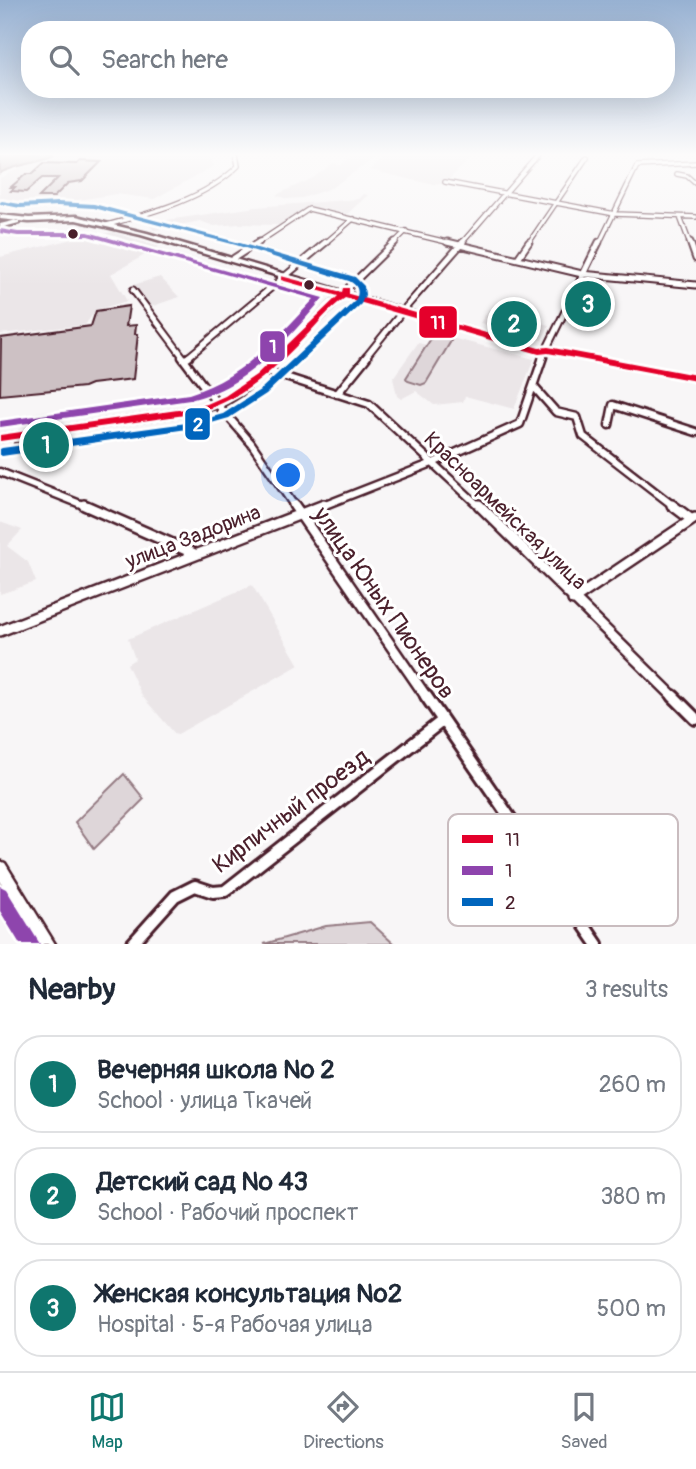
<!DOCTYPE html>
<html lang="en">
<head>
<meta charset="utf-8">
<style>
	body { margin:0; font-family:Pangolin,sans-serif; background:#f2f2f3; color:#1f2937 }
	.you { position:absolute; left:289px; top:476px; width:24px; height:24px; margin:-18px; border:5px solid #fff; border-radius:50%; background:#1a73e8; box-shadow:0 0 0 10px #1a73e833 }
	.badge { display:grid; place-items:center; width:46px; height:46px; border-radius:50%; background:#0f766e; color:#fff; font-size:23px; font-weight:700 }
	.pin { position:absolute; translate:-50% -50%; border:4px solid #fff; box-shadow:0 2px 7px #0006 }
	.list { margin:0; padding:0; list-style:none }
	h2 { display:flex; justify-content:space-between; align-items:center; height:91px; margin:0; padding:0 28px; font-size:30px }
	h2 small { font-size:23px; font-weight:400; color:#747a83 }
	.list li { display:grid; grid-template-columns:46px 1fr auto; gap:21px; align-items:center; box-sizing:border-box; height:98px; margin:0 14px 14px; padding:0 14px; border:2px solid #e0e1e3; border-radius:28px }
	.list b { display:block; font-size:26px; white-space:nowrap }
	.list p { margin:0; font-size:23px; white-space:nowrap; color:#747a83 }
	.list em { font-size:23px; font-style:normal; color:#747a83 }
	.icon { flex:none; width:38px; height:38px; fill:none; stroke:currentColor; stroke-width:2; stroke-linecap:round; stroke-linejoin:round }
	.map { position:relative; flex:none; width:696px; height:944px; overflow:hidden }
	.search { position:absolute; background:#fff; box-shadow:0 7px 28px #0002; left:21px; right:21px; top:21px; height:77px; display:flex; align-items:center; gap:18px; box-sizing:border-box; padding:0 24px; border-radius:28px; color:#747a83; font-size:26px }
	.sheet { height:427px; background:#fff }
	nav { display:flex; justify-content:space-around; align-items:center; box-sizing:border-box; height:98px; border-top:2px solid #e0e1e3; background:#fff; font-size:19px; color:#747a83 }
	nav a { display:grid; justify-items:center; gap:4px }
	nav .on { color:#0f766e }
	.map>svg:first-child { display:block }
	.built { fill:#ebe6e8 }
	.green { fill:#ded6d9; stroke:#947a82; stroke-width:2 }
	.water { fill:#bdadb0; stroke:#8f747b; stroke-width:2 }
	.building { fill:#cdc1c4; stroke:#4a1f2b; stroke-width:2 }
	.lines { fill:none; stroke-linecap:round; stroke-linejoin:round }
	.minor-far4-casing { stroke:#4a1f2b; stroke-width:6 }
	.minor-far3-casing { stroke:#4a1f2b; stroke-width:9 }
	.minor-far2-casing { stroke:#4a1f2b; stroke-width:11 }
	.minor-far1-casing { stroke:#4a1f2b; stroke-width:14 }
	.minor-casing { stroke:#4a1f2b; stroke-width:16 }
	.tertiary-casing { stroke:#4a1f2b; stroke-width:5 }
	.minor-far4 { stroke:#fff; stroke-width:3.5 }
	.minor-far3 { stroke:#fff; stroke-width:5 }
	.minor-far2 { stroke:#fff; stroke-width:6 }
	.minor-far1 { stroke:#fff; stroke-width:9 }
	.minor { stroke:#fff; stroke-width:10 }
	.tertiary { fill:#fff; fill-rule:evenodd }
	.bus-1-casing { stroke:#fff; stroke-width:6 }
	.bus-2-casing { stroke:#fff; stroke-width:6 }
	.bus-3-casing { stroke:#fff; stroke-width:6 }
	.bus-1 { fill:#e4002b; fill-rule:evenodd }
	.bus-2 { fill:#8e44ad; fill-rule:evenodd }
	.bus-3 { fill:#0065bd; fill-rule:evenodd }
	.bus-dot { fill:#4a1f2b; stroke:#fff; stroke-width:2.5 }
	.labels { text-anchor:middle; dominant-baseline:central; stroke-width:6; stroke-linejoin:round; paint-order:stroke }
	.street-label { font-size:21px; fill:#4a1f2b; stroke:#fff }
	.near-street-label { font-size:24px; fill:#4a1f2b; stroke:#fff }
	.key { fill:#fff; stroke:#c9bcbf; stroke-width:2 }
	.key-label { font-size:19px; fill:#4a1f2b }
	.line-badge { stroke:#fff; stroke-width:2.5 }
	.badge-label { font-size:19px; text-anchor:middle; font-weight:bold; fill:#fff }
</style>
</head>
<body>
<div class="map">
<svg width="696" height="944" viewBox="0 0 696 944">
	<rect width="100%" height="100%" fill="#f8f6f7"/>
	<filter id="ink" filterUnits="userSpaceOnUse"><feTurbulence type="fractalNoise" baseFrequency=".0143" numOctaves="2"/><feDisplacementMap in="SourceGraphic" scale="14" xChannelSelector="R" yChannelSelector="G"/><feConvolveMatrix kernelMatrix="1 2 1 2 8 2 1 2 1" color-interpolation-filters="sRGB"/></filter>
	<g filter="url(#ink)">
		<!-- built -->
		<path class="built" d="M 47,154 L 208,154 L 214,166 L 154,199 L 116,194 L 78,200 L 0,203 L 0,178 Z
			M 355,154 L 381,154 L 331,188 L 302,198 L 287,199 L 276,195 L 313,178 L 333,163 L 341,165 Z
			M 389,154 L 475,154 L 444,184 L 430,184 L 370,170 Z
			M 364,194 L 368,195 L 347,214 L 320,208 L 305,209 L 280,225 L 239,224 L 214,226 L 200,221 L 154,230 L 147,223 L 256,207 L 359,199 Z
			M 113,232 L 159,247 L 111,274 L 127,301 L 96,310 L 85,325 L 0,334 L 0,257 L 73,239 Z
			M 160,277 L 179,297 L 150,307 L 133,285 Z
			M 489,309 L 549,325 L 542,340 L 480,323 Z
			M 440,335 L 534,359 L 514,409 L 465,396 L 463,402 L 434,405 L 416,391 L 401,399 L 397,396 L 393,378 L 418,343 L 427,345 L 432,337 Z
			M 0,522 L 22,530 L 7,546 L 28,562 L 36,582 L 0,594 Z
			M 252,585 L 299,665 L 176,735 L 142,696 L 127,664 L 135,659 L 128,639 Z"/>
		<!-- green -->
		<path class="green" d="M 443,336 L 451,341 L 426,383 L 421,385 L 408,381 L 406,378 L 432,337 Z
			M 124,774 L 144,799 L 94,849 L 75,822 Z
			M 370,922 L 394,944 L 264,944 L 326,926 Z"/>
		<!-- water -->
		<path class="water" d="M 13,154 L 54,156 C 37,164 17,164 0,173 L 0,157 Z"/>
		<!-- building -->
		<path class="building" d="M 80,161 L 101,162 L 82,181 L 68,183 L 54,197 L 39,197 L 58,178 L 42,178 L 26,192 L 11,191 L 15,187 L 11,187 L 26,174 L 32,174 L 44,163 L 77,164 Z
			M 129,306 L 126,326 L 136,325 L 135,334 L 138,334 L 133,379 L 91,384 L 84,387 L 0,395 L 1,338 L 91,326 L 96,311 Z
			M 80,436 L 78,446 L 10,455 L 14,443 L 32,441 L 31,445 Z"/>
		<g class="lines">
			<!-- minor-far4 casing -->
			<g class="minor-far4-casing">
				<path id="minor-far4" d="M 677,174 L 687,176 L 696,184
					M 445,182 L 615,214 L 696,217
					M 680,217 L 690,244
					M 107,225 C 151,213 205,199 238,166 L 236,154
					M 256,244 L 309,209 L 455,244
					M 324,244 L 353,219
					M 393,244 L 406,231
					M 461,244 L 539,154
					M 528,244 L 587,157
					M 599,244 L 637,166 L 696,163"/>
			</g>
			<!-- minor-far3 casing -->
			<g class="minor-far3-casing">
				<path id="minor-far3" d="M 447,242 L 582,274 L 696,285
					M 690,242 L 696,259
					M 234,258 L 259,242
					M 518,258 L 529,242
					M 133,290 L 184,358
					M 342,295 L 346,294 L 346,290 L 395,242
					M 406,307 L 463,242
					M 187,358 L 326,242
					M 365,358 L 402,312
					M 542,358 L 599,242"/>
			</g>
			<!-- minor-far2 casing -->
			<g class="minor-far2-casing">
				<path id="minor-far2" d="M 182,357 L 218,405 L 251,443 L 295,507
					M 186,359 L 189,357
					M 264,370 L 369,404 L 480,507
					M 534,387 L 556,412 L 577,417 L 583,436 L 675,507
					M 337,394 L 367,357
					M 609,425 L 613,405 L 696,432
					M 0,472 L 88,507
					M 320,507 L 435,462 L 520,424 L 543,357"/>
			</g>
			<!-- minor-far1 casing -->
			<g class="minor-far1-casing">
				<path id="minor-far1" d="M 84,505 L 195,554
					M 294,505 L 427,698
					M 479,505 L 675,698
					M 672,505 L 692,520
					M 573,600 L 695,518
					M 0,631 L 324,505"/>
			</g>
			<!-- minor casing -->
			<g class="minor-casing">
				<path id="minor" d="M 426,696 L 597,944
					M 673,696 L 696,719
					M 132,944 L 175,896 L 195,886 L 213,892 L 225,891 L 442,721"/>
			</g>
			<!-- tertiary casing -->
			<g class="tertiary-casing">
				<path id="tertiary" d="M 0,215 L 29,218 L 76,216 L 147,233 L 539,349 L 548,348 L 696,376 L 696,380 L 548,352 L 539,353 L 345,296 L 272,369 L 241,395 L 223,406 L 192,414 L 0,441 L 0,435 L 192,408 L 210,405 L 221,400 L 251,380 L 282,351 L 339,294 L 141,235 L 76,220 L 29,222 L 0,219 Z
					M 17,220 L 19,221 L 19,223 L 0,228 L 0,224 Z
					M 0,861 L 5,863 L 55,944 L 38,944 L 0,881 Z"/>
			</g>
			<!-- minor-far4 -->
			<use href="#minor-far4" class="minor-far4"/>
			<!-- minor-far3 -->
			<use href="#minor-far3" class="minor-far3"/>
			<!-- minor-far2 -->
			<use href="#minor-far2" class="minor-far2"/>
			<!-- minor-far1 -->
			<use href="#minor-far1" class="minor-far1"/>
			<!-- minor -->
			<use href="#minor" class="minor"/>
			<!-- tertiary -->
			<use href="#tertiary" class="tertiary"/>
			<!-- bus-1 casing -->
			<g class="bus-1-casing">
				<path id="bus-1" d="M 281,276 L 342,292 L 343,288 L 349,288 L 349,294 L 539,348 L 548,347 L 696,375 L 696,381 L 548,353 L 539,354 L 345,298 C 331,307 321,320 310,332 C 272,371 246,399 192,414 L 0,441 L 0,435 L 192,408 L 207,404 L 225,396 L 256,375 L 338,296 L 281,280 Z"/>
			</g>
			<!-- bus-2 casing -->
			<g class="bus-2-casing">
				<path id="bus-2" d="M 0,229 L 18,232 L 88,232 L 323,298 C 297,329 266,364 231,384 C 218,392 204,396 190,400 L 0,427 L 0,421 L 189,394 C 242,378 277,338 314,299 L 88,236 L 18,236 L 0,233 Z
					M 0,886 L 6,889 L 40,944 L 20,944 L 0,911 Z"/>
			</g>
			<!-- bus-3 casing -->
			<g class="bus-3-casing">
				<path id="bus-3" d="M 2,201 L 20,204 L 58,202 L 94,204 L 240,243 L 355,277 L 364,286 L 365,295 L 361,304 L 266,394 L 229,418 L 194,428 L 2,456 L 0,455 L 0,449 L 2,448 L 194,422 L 223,414 L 260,390 L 355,301 C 360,292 358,285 349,281 L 236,245 L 94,208 L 58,206 L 20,208 L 0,204 L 0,202 Z"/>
			</g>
			<!-- bus-1 -->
			<use href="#bus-1" class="bus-1"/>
			<!-- bus-2 -->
			<use href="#bus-2" class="bus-2"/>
			<!-- bus-3 -->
			<use href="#bus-3" class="bus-3"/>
		</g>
	</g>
	<!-- sky -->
	<linearGradient id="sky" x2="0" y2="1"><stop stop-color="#97b1d2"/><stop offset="0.54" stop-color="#fcfbfb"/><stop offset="1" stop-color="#fcfbfb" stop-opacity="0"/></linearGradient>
	<rect width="696" height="286" fill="url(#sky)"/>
	<!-- markers -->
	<g class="bus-dot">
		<circle cx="73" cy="234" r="6"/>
		<circle cx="309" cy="285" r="6"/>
	</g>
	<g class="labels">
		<!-- street labels -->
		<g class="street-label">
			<text transform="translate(505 511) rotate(44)">Красноармейская улица</text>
			<text transform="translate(193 537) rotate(-21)">улица Задорина</text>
		</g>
		<!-- near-street labels -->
		<g class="near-street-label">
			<text transform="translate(384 603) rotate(55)">улица Юных Пионеров</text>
			<text transform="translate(291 811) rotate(-37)">Кирпичный проезд</text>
		</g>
	</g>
	<!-- legend -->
	<rect x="448" y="814" width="230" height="112" rx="10" class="key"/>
	<rect x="462" y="835" width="31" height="8" fill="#e4002b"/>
	<rect x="462" y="866" width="31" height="9" fill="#8e44ad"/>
	<rect x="462" y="898" width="31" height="8" fill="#0065bd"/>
	<g class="key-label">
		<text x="505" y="846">11</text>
		<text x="505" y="877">1</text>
		<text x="505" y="909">2</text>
	</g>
	<g class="line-badge">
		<rect x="418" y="305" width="40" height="34" rx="7" fill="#e4002b"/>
		<rect x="259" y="330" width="27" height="33" rx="7" fill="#8e44ad"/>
		<rect x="184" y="407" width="27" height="34" rx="7" fill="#0065bd"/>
	</g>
	<g class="badge-label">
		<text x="438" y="329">11</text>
		<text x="273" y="353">1</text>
		<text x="198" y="431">2</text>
	</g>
</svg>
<div class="you"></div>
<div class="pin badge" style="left:46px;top:445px">1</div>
<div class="pin badge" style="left:514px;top:324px">2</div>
<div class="pin badge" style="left:588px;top:304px">3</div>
<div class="search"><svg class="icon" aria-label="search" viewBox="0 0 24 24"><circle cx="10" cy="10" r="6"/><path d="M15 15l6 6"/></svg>Search here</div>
</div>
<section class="sheet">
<h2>Nearby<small>3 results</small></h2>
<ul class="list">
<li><span class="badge">1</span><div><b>Вечерняя школа № 2</b><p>School · улица Ткачей</p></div><em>260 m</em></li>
<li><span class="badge">2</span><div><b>Детский сад № 43</b><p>School · Рабочий проспект</p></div><em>380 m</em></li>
<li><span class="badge">3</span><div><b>Женская консультация №2</b><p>Hospital · 5-я Рабочая улица</p></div><em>500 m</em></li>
</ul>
</section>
<nav>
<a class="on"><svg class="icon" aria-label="map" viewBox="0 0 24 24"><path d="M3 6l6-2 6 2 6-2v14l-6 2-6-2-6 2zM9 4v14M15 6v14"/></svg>Map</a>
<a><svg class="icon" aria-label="directions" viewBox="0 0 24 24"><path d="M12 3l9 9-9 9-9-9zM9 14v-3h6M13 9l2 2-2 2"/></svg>Directions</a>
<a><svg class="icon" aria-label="saved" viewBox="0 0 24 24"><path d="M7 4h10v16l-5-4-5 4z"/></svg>Saved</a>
</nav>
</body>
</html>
